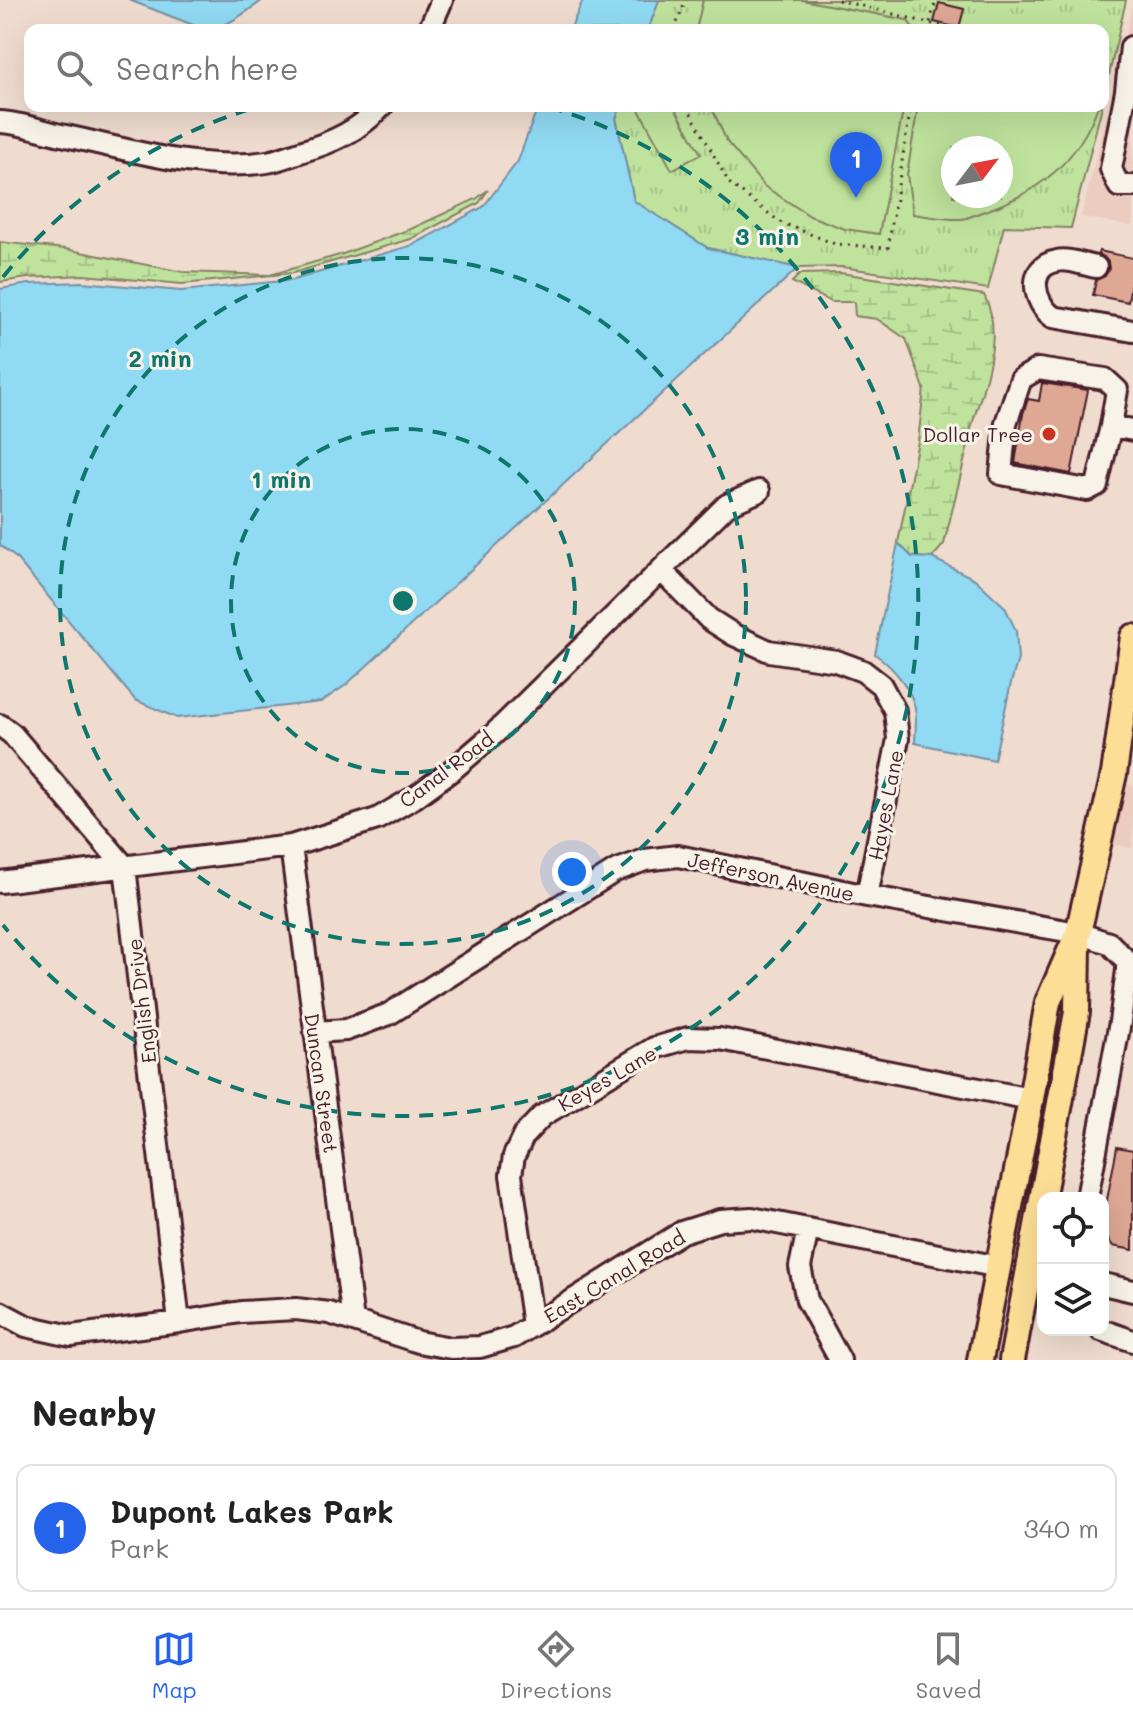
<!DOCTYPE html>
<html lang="en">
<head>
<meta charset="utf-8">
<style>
	body { margin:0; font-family:Mali,sans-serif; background:#f2f2f2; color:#222 }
	.controls { position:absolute; right:24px; bottom:24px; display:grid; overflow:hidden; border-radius:16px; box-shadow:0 8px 32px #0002 }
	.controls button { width:72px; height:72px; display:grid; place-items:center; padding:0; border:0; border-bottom:2px solid #e0e0e0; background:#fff; color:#222; font:40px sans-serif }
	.compass { position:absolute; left:941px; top:136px; width:72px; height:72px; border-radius:50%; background:#fff; box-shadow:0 8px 32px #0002; rotate:58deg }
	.you { position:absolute; left:572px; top:872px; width:28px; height:28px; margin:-20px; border:6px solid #fff; border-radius:50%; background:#1a73e8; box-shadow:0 0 0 12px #1a73e833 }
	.badge { display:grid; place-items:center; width:52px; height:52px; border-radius:50%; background:#2563eb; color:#fff; font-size:26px; font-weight:700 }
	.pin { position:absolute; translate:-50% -66px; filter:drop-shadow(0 2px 4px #0008) }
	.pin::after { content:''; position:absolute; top:42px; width:28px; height:24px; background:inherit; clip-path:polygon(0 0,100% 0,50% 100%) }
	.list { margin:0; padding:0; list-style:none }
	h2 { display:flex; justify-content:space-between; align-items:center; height:104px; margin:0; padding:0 32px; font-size:34px }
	h2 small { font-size:26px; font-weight:400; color:#767676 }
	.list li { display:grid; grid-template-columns:52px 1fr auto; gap:24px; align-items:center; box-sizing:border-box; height:128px; margin:0 16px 16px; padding:0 16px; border:2px solid #e0e0e0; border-radius:16px }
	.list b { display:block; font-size:30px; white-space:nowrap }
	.list p { margin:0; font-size:26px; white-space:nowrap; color:#767676 }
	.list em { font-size:26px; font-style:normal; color:#767676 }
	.icon { flex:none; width:44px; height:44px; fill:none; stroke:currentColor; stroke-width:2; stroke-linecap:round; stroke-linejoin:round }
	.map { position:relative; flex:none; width:1133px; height:1360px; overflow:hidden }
	.search { position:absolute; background:#fff; box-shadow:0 8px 32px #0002; left:24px; right:24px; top:24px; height:88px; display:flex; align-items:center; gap:20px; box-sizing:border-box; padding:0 28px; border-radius:16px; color:#767676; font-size:30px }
	.sheet { height:248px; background:#fff }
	nav { display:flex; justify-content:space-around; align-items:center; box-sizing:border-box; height:112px; border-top:2px solid #e0e0e0; background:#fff; font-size:22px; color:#767676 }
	nav a { display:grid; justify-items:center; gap:4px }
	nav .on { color:#2563eb }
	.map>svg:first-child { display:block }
	.built { fill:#ebccbe }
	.grass { fill:url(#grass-tufts); stroke:#848164; stroke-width:2; fill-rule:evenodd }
	.wetland { fill:url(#wetland-marsh); stroke:#848164; stroke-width:2 }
	.garden { fill:#bfe39d; stroke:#848164; stroke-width:2; fill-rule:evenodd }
	.water { fill:#91daf3; stroke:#758fa3; stroke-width:2 }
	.building { fill:#dea895; stroke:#4a1f2b; stroke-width:2 }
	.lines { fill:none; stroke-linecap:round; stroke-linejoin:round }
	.minor-casing { stroke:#4a1f2b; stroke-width:26 }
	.major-casing { stroke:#4a1f2b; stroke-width:30 }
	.path { stroke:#4a1f2b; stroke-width:3; stroke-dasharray:2 6; stroke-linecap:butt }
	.minor { stroke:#f7f3e8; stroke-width:20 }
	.major { stroke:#fcde96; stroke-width:24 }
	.ring { fill:none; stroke:#0f766e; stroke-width:4; stroke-dasharray:14 10 }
	.poi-dot { fill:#c8321e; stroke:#f7f3e8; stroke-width:3 }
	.labels { text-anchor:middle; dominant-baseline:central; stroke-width:6; stroke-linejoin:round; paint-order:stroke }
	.poi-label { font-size:20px; fill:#4a1f2b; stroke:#f7f3e8; text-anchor:end }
	.street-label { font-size:20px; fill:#4a1f2b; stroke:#f7f3e8 }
	.centre { fill:#0f766e; stroke:#f7f3e8; stroke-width:4 }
	.ring-label { font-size:24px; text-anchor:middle; font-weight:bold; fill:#0f766e; stroke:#f7f3e8; stroke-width:6; stroke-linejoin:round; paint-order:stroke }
</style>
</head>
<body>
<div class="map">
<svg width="1133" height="1360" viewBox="0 0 1133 1360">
	<defs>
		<pattern id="grass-tufts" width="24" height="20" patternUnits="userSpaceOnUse" patternTransform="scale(2)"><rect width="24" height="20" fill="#bfe39d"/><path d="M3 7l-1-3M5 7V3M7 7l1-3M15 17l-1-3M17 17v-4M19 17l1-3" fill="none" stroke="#a6c287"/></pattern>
		<pattern id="wetland-marsh" width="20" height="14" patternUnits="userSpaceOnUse" patternTransform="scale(2)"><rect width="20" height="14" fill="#bfe39d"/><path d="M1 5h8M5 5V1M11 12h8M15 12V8" fill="none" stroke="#a6c287"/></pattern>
	</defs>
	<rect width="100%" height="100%" fill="#f0dccf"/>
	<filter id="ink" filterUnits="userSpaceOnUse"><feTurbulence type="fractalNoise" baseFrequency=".0125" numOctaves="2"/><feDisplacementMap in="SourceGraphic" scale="16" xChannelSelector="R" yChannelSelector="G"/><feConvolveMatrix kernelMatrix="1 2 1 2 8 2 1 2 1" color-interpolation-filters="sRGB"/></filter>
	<g filter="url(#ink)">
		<!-- built -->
		<path class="built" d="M 1133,0 L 1133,226 L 1081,217 L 1121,57 Z
			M 1120,783 L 1133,785 L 1133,848 L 1107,843 Z"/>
		<!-- grass -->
		<path class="grass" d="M 659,0 L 1126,0 L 1103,102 L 1103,30 L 648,30 Z
			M 621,106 L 1102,106 L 1071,228 L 1004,226 L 988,289 L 842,267 L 798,268 L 708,248 L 634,201 L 616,118 ZM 953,148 L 1001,148 L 1001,196 L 953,196 Z"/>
		<!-- wetland -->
		<path class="wetland" d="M 488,190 L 479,203 L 411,239 L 293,273 L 182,284 L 83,275 L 28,278 L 0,282 L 0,242 L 65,249 L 183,272 L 270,275 L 343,254 L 413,228 L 476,199 Z
			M 841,273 L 984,295 C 999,323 992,359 983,389 C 978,408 970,425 968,445 L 944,544 L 932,558 L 912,557 L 898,543 L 918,441 L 924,388 L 906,339 L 877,319 L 855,316 L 854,302 L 831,302 L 792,282 L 800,274 Z"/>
		<!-- garden -->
		<path class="garden" d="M 703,0 L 802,0 L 907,20 L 915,30 L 696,30 Z
			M 642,106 L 674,106 L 701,154 L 672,170 L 638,108 Z
			M 711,106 L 904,106 L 879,234 L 845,229 L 810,216 L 764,186 L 727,142 Z
			M 918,106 L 1098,106 C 1078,161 1040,192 985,211 C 978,213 969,218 962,219 C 947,220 928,216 913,214 L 907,175 ZM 953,148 L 1001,148 L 1001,196 L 953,196 Z"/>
		<!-- water -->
		<path class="water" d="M 129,0 L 263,0 C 249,10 223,30 206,30 Z
			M 583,0 L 659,0 L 648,30 L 570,30 Z
			M 538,106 L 621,106 L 616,118 L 634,201 L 708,248 L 798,268 L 346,685 L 321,702 L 177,718 L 135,700 L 16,558 L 0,545 L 0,289 L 28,284 L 82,282 L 181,291 L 293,280 L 413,245 L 483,207 L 518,161 Z
			M 898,543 L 912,557 L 932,558 L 975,579 L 1005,607 L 1016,631 L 1018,659 L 1011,683 L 994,760 L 915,743 C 915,731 918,716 914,704 C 908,685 892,666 875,654 Z"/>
		<!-- building -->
		<path class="building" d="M 939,3 L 964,9 L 959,28 L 934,22 Z
			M 1099,251 L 1133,258 L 1133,283 L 1131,283 L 1128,302 L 1093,295 L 1096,280 L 1105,276 L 1109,269 L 1108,262 L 1104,257 L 1098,254 Z
			M 1042,383 L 1088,390 L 1071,474 L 1015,463 L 1023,414 L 1028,399 L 1039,401 Z
			M 1117,1147 L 1133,1150 L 1133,1250 L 1113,1246 L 1103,1232 L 1103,1221 Z"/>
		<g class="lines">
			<!-- minor casing -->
			<g class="minor-casing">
				<path id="minor" d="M 429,30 L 442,0
					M 1131,47 L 1126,91 L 1111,169 L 1119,186 L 1133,186
					M 0,122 C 23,123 44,132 66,136 C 131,150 201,172 267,162 C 279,160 291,155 303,151 C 334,142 359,130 382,106
					M 1096,267 C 1084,265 1068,258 1057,261 C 1026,266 1033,303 1053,317 L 1133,331
					M 1038,369 L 1105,379 L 1117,390 L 1111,426 L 1097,485 L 1087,490 L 1001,474 L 1006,423 L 1021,379 Z
					M 1111,426 L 1133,430
					M 661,570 L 709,619 L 734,635 L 769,651 L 836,661 L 863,671 L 881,685 L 895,711 L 898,739 L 867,896
					M 0,725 L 12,734 L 125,867 L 179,1322
					M 291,846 L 353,1321
					M 0,882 L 291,846 L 377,819 L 415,797 L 452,770 L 493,735 L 727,505 L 759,491
					M 315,1032 L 346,1030 L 389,1014 L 615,871 L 645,860 L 678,856 L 867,896 L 1078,933 L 1109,943 L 1127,961 L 1127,970 L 1120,1022 L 1087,1198
					M 808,1229 L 800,1267 L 807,1300 L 840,1360
					M 1103,1284 L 1133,1291
					M 0,1312 L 26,1326 L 71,1336 L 179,1322 L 241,1312 L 296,1309 L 329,1313 L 418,1342 L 451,1348 L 480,1347 L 514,1337 L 682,1232 L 720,1220 L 752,1218 L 999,1267
					M 533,1325 L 511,1175 L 514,1156 L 524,1135 L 542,1116 L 654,1048 L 688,1038 L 720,1039 L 1031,1099
					M 1101,1330 L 1133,1341"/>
			</g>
			<!-- major casing -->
			<g class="major-casing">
				<path id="major" d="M 980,1360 L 1031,1099 L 1048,1002 L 1078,933 L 1114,774 L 1133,637
					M 1012,1360 L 1077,1012 L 1078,945"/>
			</g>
			<!-- path -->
			<path class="path" d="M 838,0 L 956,30
				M 674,30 L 686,0
				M 928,30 L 936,0
				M 687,106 L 729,183 L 780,222 L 835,244 L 888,248 L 911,106"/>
			<!-- minor -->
			<use href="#minor" class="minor"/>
			<!-- major -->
			<use href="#major" class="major"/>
		</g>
	</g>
	<!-- distance rings -->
	<g class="ring">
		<circle cx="403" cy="601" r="172"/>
		<circle cx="403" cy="601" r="343"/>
		<path d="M3 277A515 515 0 0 1 257 107M549 107A515 515 0 1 1 3 925"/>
	</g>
	<!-- markers -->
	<circle class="poi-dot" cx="1049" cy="434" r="8"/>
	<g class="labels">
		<!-- poi labels -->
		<g class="poi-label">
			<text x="1033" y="434">Dollar Tree</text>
		</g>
		<!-- street labels -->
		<g class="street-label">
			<text transform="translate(446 769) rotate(-37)">Canal Road</text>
			<text transform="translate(885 805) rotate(-79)">Hayes Lane</text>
			<text transform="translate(771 876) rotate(12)">Jefferson Avenue</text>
			<text transform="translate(141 1001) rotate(-97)">English Drive</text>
			<text transform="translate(607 1078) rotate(-30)">Keyes Lane</text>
			<text transform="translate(322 1083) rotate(82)">Duncan Street</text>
			<text transform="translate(614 1276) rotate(-31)">East Canal Road</text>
		</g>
	</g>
	<circle cx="403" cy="601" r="12" class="centre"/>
	<g class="ring-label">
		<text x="767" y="245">3 min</text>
		<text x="160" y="367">2 min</text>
		<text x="281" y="488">1 min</text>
	</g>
</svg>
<div class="controls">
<button><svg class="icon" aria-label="locate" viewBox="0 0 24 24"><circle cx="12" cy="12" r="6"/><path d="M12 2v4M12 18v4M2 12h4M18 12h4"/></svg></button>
<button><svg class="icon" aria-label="layers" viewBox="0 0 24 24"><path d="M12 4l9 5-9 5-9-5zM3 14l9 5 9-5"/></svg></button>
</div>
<svg class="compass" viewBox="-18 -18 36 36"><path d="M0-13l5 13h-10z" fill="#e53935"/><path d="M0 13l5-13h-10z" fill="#767676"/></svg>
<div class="you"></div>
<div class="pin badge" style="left:856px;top:198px">1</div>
<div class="search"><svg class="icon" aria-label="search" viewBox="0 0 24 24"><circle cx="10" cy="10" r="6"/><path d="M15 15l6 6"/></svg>Search here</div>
</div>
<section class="sheet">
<h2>Nearby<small></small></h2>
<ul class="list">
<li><span class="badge">1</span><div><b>Dupont Lakes Park</b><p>Park</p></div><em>340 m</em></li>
</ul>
</section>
<nav>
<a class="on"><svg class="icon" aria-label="map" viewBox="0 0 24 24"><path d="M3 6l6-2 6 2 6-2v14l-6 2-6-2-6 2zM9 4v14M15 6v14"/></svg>Map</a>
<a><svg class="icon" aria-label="directions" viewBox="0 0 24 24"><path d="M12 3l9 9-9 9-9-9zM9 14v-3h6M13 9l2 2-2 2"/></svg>Directions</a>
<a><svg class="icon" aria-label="saved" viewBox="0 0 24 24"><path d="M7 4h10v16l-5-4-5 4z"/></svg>Saved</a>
</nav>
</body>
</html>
